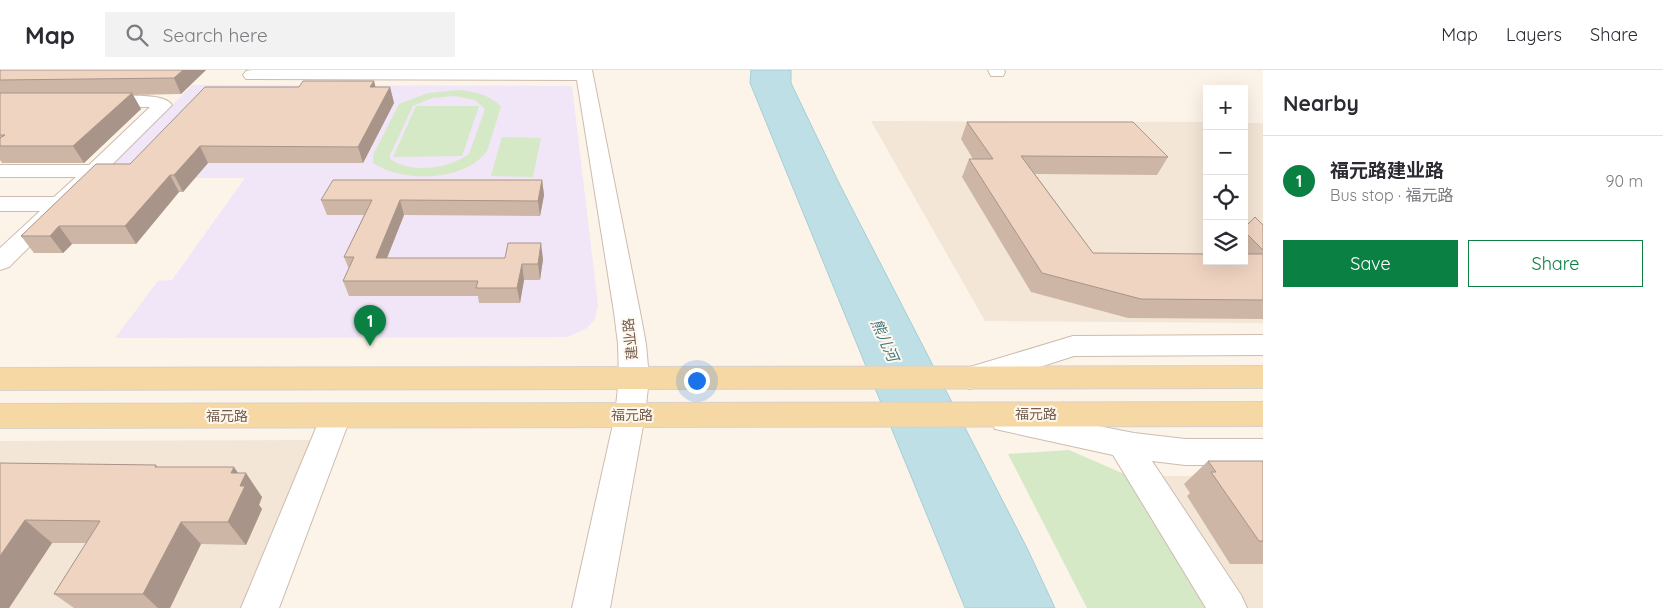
<!DOCTYPE html>
<html lang="en">
<head>
<meta charset="utf-8">
<style>
	body { margin:0; font-family:Quicksand,"Noto Sans SC",sans-serif; background:#f2f2f3; color:#2b2b33 }
	.controls { position:absolute; right:15px; top:15px; display:grid; overflow:hidden; border-radius:0px; box-shadow:0 5px 20px #0002 }
	.controls button { width:45px; height:45px; display:grid; place-items:center; padding:0; border:0; border-bottom:1px solid #e1e1e2; background:#fff; color:#2b2b33; font:25px sans-serif }
	.you { position:absolute; left:696px; top:310px; width:18px; height:18px; margin:-12px; border:4px solid #fff; border-radius:50%; background:#1a73e8; box-shadow:0 0 0 8px #1a73e833 }
	.badge { display:grid; place-items:center; width:32px; height:32px; border-radius:50%; background:#0b8043; color:#fff; font-size:16px; font-weight:700 }
	.pin { position:absolute; translate:-50% -41px; filter:drop-shadow(0 1px 2px #0008) }
	.pin::after { content:''; position:absolute; top:26px; width:18px; height:15px; background:inherit; clip-path:polygon(0 0,100% 0,50% 100%) }
	.list { margin:0; padding:0; list-style:none }
	h2 { display:flex; justify-content:space-between; align-items:center; height:65px; margin:0; padding:0 20px; font-size:21px }
	h2 small { font-size:16px; font-weight:400; color:#7c7c81 }
	.list li { display:grid; grid-template-columns:32px 1fr auto; gap:15px; align-items:center; box-sizing:border-box; height:90px; padding:0 20px; border-top:1px solid #e1e1e2 }
	.list b { display:block; font-size:19px; white-space:nowrap }
	.list p { margin:0; font-size:16px; white-space:nowrap; color:#7c7c81 }
	.list em { font-size:16px; font-style:normal; color:#7c7c81 }
	.actions { display:flex; gap:10px; padding:15px 20px }
	.actions a { flex:1; padding:11px 0; border:1px solid #0b8043; border-radius:0px; text-align:center; font-size:18px; color:#0b8043 }
	.actions .main { background:#0b8043; color:#fff }
	.icon { flex:none; width:28px; height:28px; fill:none; stroke:currentColor; stroke-width:2; stroke-linecap:round; stroke-linejoin:round }
	.map { position:relative; flex:none; width:1263px; height:538px; overflow:hidden }
	header { display:flex; align-items:center; gap:30px; box-sizing:border-box; height:70px; padding:0 25px; background:#fff; border-bottom:1px solid #e1e1e2 }
	header strong { font-size:24px }
	nav { display:flex; gap:28px; margin-inline-start:auto; font-size:18px }
	.search { width:350px; height:45px; background:#f2f2f3; display:flex; align-items:center; gap:12px; box-sizing:border-box; padding:0 18px; border-radius:0px; color:#7c7c81; font-size:19px }
	main { display:flex }
	aside { flex:1; background:#fff }
	.map>svg:first-child { display:block }
	.residential { fill:#f3e6d7 }
	.education { fill:#f1e5f8 }
	.green { fill:#d5e9c7; fill-rule:evenodd }
	.water { fill:#bedfe5; stroke:#a4ced6 }
	.lines { fill:none; stroke-linecap:round; stroke-linejoin:round }
	.minor-casing { stroke:#cdbcaf; stroke-width:2 }
	.major-casing { stroke:#d8d1cd; stroke-width:2 }
	.minor { fill:#fff; fill-rule:evenodd }
	.major { fill:#f6d8a5; fill-rule:evenodd }
	.wall { fill:#ceb6a7 }
	.shaded-wall { fill:#a89488 }
	.building { fill:#f0d4c2; stroke:#a89488 }
	.labels { text-anchor:middle; dominant-baseline:central; stroke-width:4; stroke-linejoin:round; paint-order:stroke }
	.street-label { font-size:14px; fill:#755b4d; stroke:#fef8ef }
	.water-label { font-size:15px; font-style:italic; fill:#457780; stroke:#fef8ef }
</style>
</head>
<body>
<header>
<strong>Map</strong>
<div class="search"><svg class="icon" aria-label="search" viewBox="0 0 24 24"><circle cx="10" cy="10" r="6"/><path d="M15 15l6 6"/></svg>Search here</div>
<nav><a>Map</a><a>Layers</a><a>Share</a></nav>
</header>
<main>
<div class="map">
<svg width="1263" height="538" viewBox="0 0 1263 538">
	<rect width="100%" height="100%" fill="#fcf4e9"/>
	<!-- residential -->
	<path class="residential" d="M 871,51 L 1207,52 L 1207,191 L 1244,191 L 1244,53 L 1263,53 L 1263,253 L 985,251 Z
		M 310,370 L 327,402 L 277,538 L 0,538 L 0,371 Z
		M 1129,406 L 1263,406 L 1263,538 L 1206,538 Z"/>
	<!-- education -->
	<path class="education" d="M 192,15 L 572,16 L 598,235 L 595,249 L 587,258 L 568,267 L 115,268 L 158,211 L 172,210 L 245,108 L 100,108 Z"/>
	<!-- green -->
	<path class="green" d="M 459,20 C 475,22 489,24 501,37 L 487,81 C 465,112 402,113 373,93 L 373,85 L 399,34 L 428,23 ZM 455,26 L 475,30 L 485,39 L 469,84 C 448,99 412,104 390,89 L 390,85 L 413,36 L 432,28 Z
		M 416,36 L 479,36 L 462,86 L 393,87 Z
		M 502,67 L 541,68 L 533,107 L 491,106 Z
		M 1069,380 L 1129,406 L 1206,538 L 1087,538 L 1008,384 Z"/>
	<!-- water -->
	<path class="water" d="M 751,0 L 791,0 L 791,13 L 839,113 L 1027,478 L 1055,538 L 965,538 L 750,13 Z"/>
	<g class="lines">
		<!-- minor casing -->
		<g class="minor-casing">
			<path id="minor" d="M 252,0 L 592,0 L 640,242 L 646,274 L 649,308 L 645,345 L 610,538 L 572,538 L 615,345 L 619,308 L 618,274 L 614,242 L 577,10 L 246,9 L 243,5 L 246,1 Z
				M 988,0 L 1004,0 L 1005,2 L 1003,6 L 991,6 Z
				M 99,27 C 115,27 163,21 172,35 L 9,197 L 0,200 L 0,178 L 40,141 L 0,141 L 0,127 L 54,127 L 76,107 L 0,107 L 0,95 L 89,95 L 150,37 L 93,36 L 90,32 L 93,28 Z
				M 1263,265 L 1263,285 L 1074,286 L 970,319 L 960,316 L 955,308 L 960,300 L 1073,266 Z
				M 336,334 L 347,338 L 351,346 L 279,538 L 241,538 L 321,346 L 325,338 Z
				M 1006,338 L 1134,363 L 1185,369 L 1263,369 L 1263,395 L 1185,395 L 1152,391 L 1241,525 L 1247,538 L 1206,538 L 1113,385 L 995,359 L 991,350 L 995,341 Z"/>
		</g>
		<!-- major casing -->
		<g class="major-casing">
			<path id="major" d="M 1263,296 L 1263,318 L 0,320 L 0,298 Z
				M 1263,332 L 1263,356 L 0,358 L 0,334 Z"/>
		</g>
		<!-- minor -->
		<use href="#minor" class="minor"/>
		<!-- major -->
		<use href="#major" class="major"/>
	</g>
	<!-- wall -->
	<path class="wall" d="M 0,0 L 206,0 L 181,24 L 133,25 L 141,39 L 84,93 L 2,93 L 0,90 Z
		M 374,11 L 375,17 L 390,17 L 394,33 L 363,93 L 208,93 L 183,122 L 179,122 L 136,174 L 72,174 L 63,183 L 34,183 L 21,166 L 130,94 L 299,17 Z
		M 967,52 L 1168,87 L 1157,105 L 1035,104 L 1093,183 L 1244,191 L 1244,158 L 1263,155 L 1263,249 L 1128,248 L 1031,222 L 962,107 L 969,89 L 973,89 L 961,69 Z
		M 542,110 L 544,125 L 540,146 L 404,145 L 387,188 L 543,189 L 540,210 L 524,210 L 520,233 L 479,233 L 478,226 L 349,226 L 343,211 L 349,199 L 344,187 L 364,145 L 327,145 L 321,130 Z
		M 1208,391 L 1263,391 L 1263,494 L 1230,494 L 1187,426 L 1190,423 L 1184,414 Z
		M 0,393 L 156,395 L 158,397 L 238,403 L 262,427 L 259,435 L 262,439 L 246,475 L 201,474 L 170,538 L 74,538 L 54,524 L 86,473 L 52,473 L 9,538 L 0,538 Z"/>
	<!-- shaded-wall -->
	<path class="shaded-wall" d="M 183,0 L 206,0 L 181,24 L 174,8 Z
		M 374,11 L 378,27 L 370,17 Z
		M 390,17 L 394,33 L 363,93 L 358,77 Z
		M 132,23 L 141,39 L 84,93 L 73,76 Z
		M 200,76 L 208,93 L 183,122 L 174,105 Z
		M 170,105 L 179,122 L 136,174 L 125,156 Z
		M 542,110 L 544,125 L 540,146 L 538,131 Z
		M 400,130 L 404,145 L 381,203 L 376,188 Z
		M 59,156 L 72,174 L 63,183 L 50,166 Z
		M 541,173 L 543,189 L 540,210 L 538,194 Z
		M 522,194 L 524,210 L 520,233 L 517,218 Z
		M 234,397 L 243,410 L 246,403 L 262,427 L 259,435 L 262,439 L 246,475 L 228,452 L 231,403 Z
		M 25,450 L 52,473 L 9,538 L 0,538 L 0,486 Z
		M 181,452 L 201,474 L 170,538 L 158,538 L 143,524 Z"/>
	<!-- building -->
	<path class="building" d="M 0,0 L 183,0 L 174,8 L 0,10 Z
		M 303,11 L 374,11 L 370,17 L 390,17 L 358,77 L 200,76 L 174,105 L 170,105 L 125,156 L 59,156 L 50,166 L 21,166 L 96,94 L 130,94 L 205,17 L 299,17 Z
		M 0,23 L 132,23 L 73,76 L 0,76 L 0,68 L 5,65 L 0,65 Z
		M 967,52 L 1133,52 L 1168,87 L 1021,86 L 1093,183 L 1207,184 L 1207,191 L 1244,191 L 1244,184 L 1263,184 L 1263,230 L 1141,229 L 1042,203 L 969,89 L 993,89 Z
		M 333,110 L 542,110 L 538,131 L 400,130 L 376,188 L 505,188 L 508,173 L 541,173 L 538,194 L 522,194 L 517,218 L 476,218 L 478,211 L 343,211 L 354,187 L 344,187 L 372,130 L 321,130 Z
		M 1255,147 L 1263,155 L 1263,180 L 1244,161 L 1244,158 Z
		M 1208,391 L 1263,391 L 1263,471 L 1259,471 L 1211,402 L 1216,402 Z
		M 0,393 L 156,395 L 155,397 L 234,397 L 231,403 L 246,403 L 240,416 L 245,416 L 228,452 L 181,452 L 143,524 L 54,524 L 100,451 L 25,450 L 0,486 Z"/>
	<g class="labels">
		<!-- street labels -->
		<g class="street-label">
			<text transform="translate(630 269) rotate(-96)">建业路</text>
			<text x="1036" y="344">福元路</text>
			<text x="632" y="345">福元路</text>
			<text x="227" y="346">福元路</text>
		</g>
		<!-- water labels -->
		<g class="water-label">
			<text transform="translate(885 270) rotate(66)">熊儿河</text>
		</g>
	</g>
</svg>
<div class="controls">
<button>+</button>
<button>−</button>
<button><svg class="icon" aria-label="locate" viewBox="0 0 24 24"><circle cx="12" cy="12" r="6"/><path d="M12 2v4M12 18v4M2 12h4M18 12h4"/></svg></button>
<button><svg class="icon" aria-label="layers" viewBox="0 0 24 24"><path d="M12 4l9 5-9 5-9-5zM3 14l9 5 9-5"/></svg></button>
</div>
<div class="you"></div>
<div class="pin badge" style="left:370px;top:276px">1</div>
</div>
<aside>
<h2>Nearby<small></small></h2>
<ul class="list">
<li><span class="badge">1</span><div><b>福元路建业路</b><p>Bus stop · 福元路</p></div><em>90 m</em></li>
</ul>
<div class="actions"><a class="main">Save</a><a>Share</a></div>
</aside>
</main>
</body>
</html>
